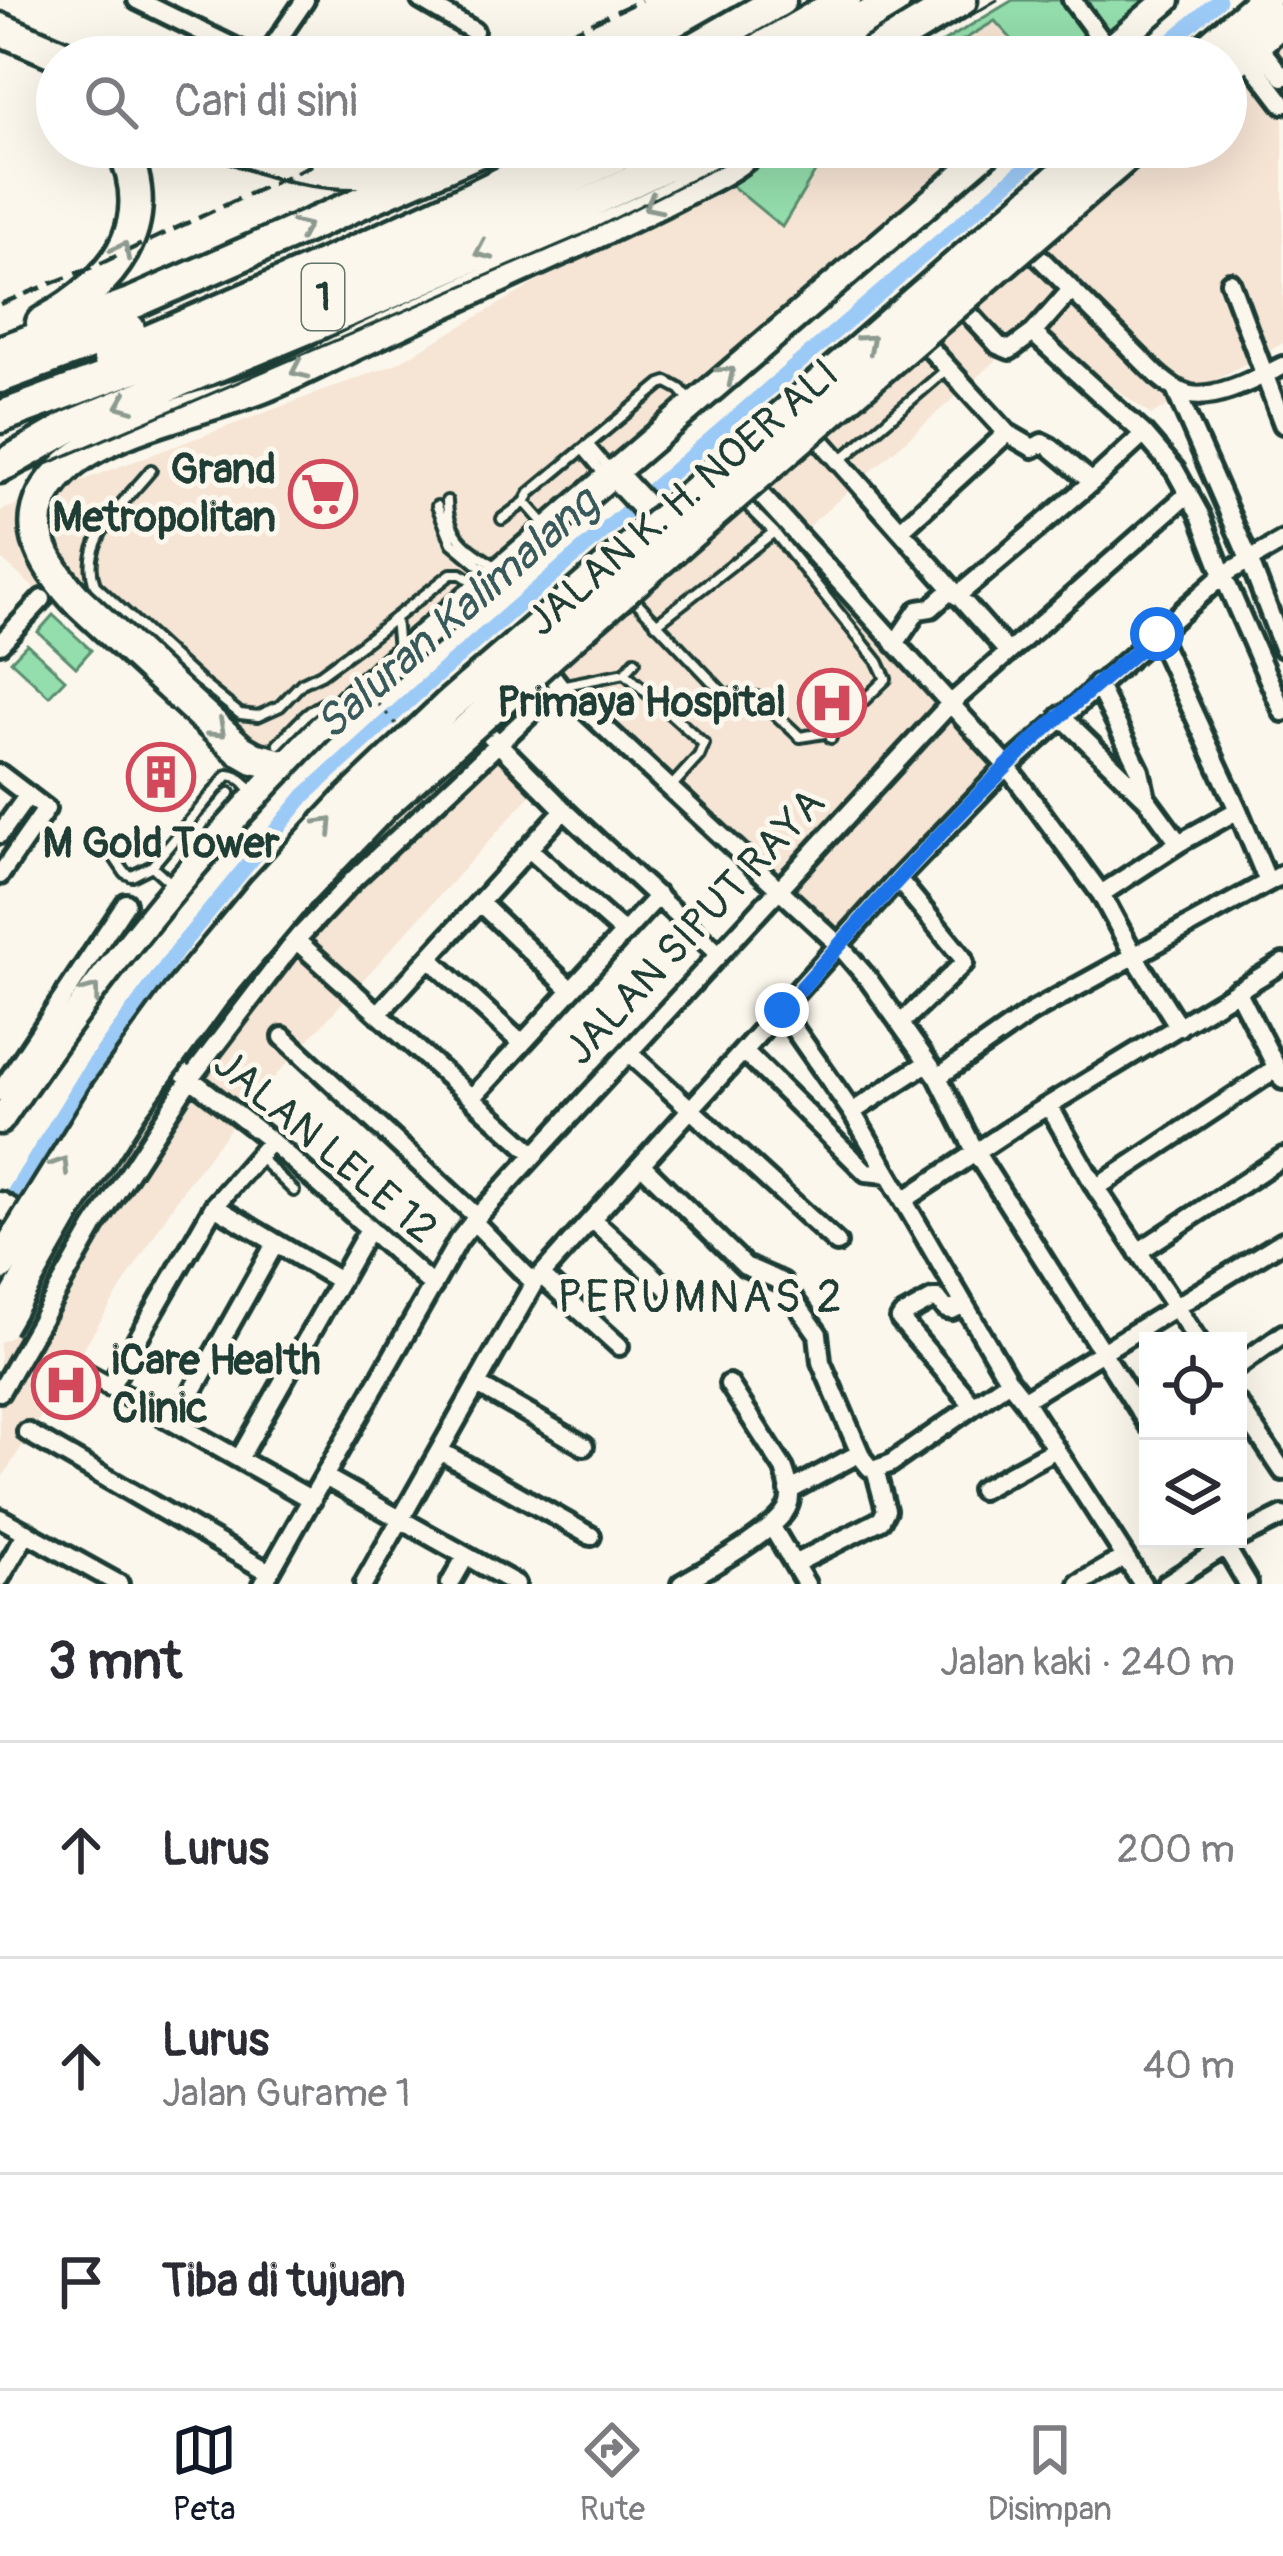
<!DOCTYPE html>
<html lang="id">
<head>
<meta charset="utf-8">
<style>
	body { margin:0; font-family:Pangolin,sans-serif; background:#f7f7f7; color:#2b2b33 }
	.controls { position:absolute; right:36px; bottom:36px; display:grid; overflow:hidden; border-radius:0px; box-shadow:0 12px 48px #0002 }
	.controls button { width:108px; height:108px; display:grid; place-items:center; padding:0; border:0; border-bottom:3px solid #e1e1e2; background:#fff; color:#2b2b33; font:60px sans-serif }
	.stop { position:absolute; width:36px; height:36px; margin:-27px; border:9px solid #1a73e8; border-radius:50%; background:#fff }
	.stop.end { background:#1a73e8; border-color:#fff; box-shadow:0 3px 12px #0008 }
	.list { margin:0; padding:0; list-style:none }
	h2 { display:flex; justify-content:space-between; align-items:center; height:156px; margin:0; padding:0 48px; font-size:51px }
	h2 small { font-size:39px; font-weight:400; color:#7c7c81 }
	.list li { display:grid; grid-template-columns:78px 1fr auto; gap:36px; align-items:center; box-sizing:border-box; height:216px; padding:0 48px; border-top:3px solid #e1e1e2 }
	.list b { display:block; font-size:45px; white-space:nowrap }
	.list p { margin:0; font-size:39px; white-space:nowrap; color:#7c7c81 }
	.list em { font-size:39px; font-style:normal; color:#7c7c81 }
	.icon { flex:none; width:66px; height:66px; fill:none; stroke:currentColor; stroke-width:2; stroke-linecap:round; stroke-linejoin:round }
	.map { position:relative; flex:none; width:1283px; height:1584px; overflow:hidden }
	.search { position:absolute; background:#fff; box-shadow:0 12px 48px #0002; left:36px; right:36px; top:36px; height:132px; display:flex; align-items:center; gap:30px; box-sizing:border-box; padding:0 42px; border-radius:66px; color:#7c7c81; font-size:45px }
	.sheet { height:804px; background:#fff }
	nav { display:flex; justify-content:space-around; align-items:center; box-sizing:border-box; height:168px; border-top:3px solid #e1e1e2; background:#fff; font-size:33px; color:#7c7c81 }
	nav a { display:grid; justify-items:center; gap:6px }
	nav .on { color:#111827 }
	.map>svg:first-child { display:block }
	.built { fill:#f6e4d4 }
	.green { fill:#94ddac; stroke:#5a8d70; stroke-width:3 }
	.lines { fill:none; stroke-linecap:round; stroke-linejoin:round }
	.canal { stroke:#9ccaf7; stroke-width:15 }
	.lane-casing { stroke:#1f3d34; stroke-width:16 }
	.street-casing { stroke:#1f3d34; stroke-width:26 }
	.primary-casing { stroke:#1f3d34; stroke-width:33 }
	.highway-casing { stroke:#1f3d34; stroke-width:39 }
	.path { stroke:#1f3d34; stroke-width:3; stroke-dasharray:3 9; stroke-linecap:butt }
	.lane { stroke:#fbf7ec; stroke-width:8 }
	.street { stroke:#fbf7ec; stroke-width:16 }
	.primary { stroke:#fbf7ec; stroke-width:24 }
	.highway { stroke:#fbf7ec; stroke-width:30 }
	.tram { stroke:#1f3d34; stroke-width:3 }
	.rail { stroke:#1f3d34; stroke-width:4.5; stroke-dasharray:18 9; stroke-linecap:butt }
	.highway-bridge-casing { stroke:#1f3d34; stroke-width:39; stroke-linecap:butt }
	.highway-bridge { stroke:#fbf7ec; stroke-width:30 }
	.oneway { stroke:#8d9a90 }
	.route { stroke:#1a73e8; stroke-width:15 }
	.labels { text-anchor:middle; dominant-baseline:central; stroke-width:10; stroke-linejoin:round; paint-order:stroke }
	.shield { fill:#fbf7ec; stroke:#61756b; stroke-width:3 }
	.shield-label { font-size:39px; font-weight:bold; fill:#1f3d34 }
	.poi-label { font-size:42px; font-weight:bold; fill:#1f3d34; stroke:#fbf7ec; text-anchor:end }
	.street-label { font-size:42px; fill:#1f3d34; stroke:#fbf7ec }
	.water-label { font-size:45px; font-style:italic; fill:#38595b; stroke:#fbf7ec }
	.neighbourhood-label { font-size:45px; letter-spacing:3px; fill:#1f3d34; stroke:#fbf7ec }
</style>
</head>
<body>
<div class="map">
<svg width="1283" height="1584" viewBox="0 0 1283 1584">
	<rect width="100%" height="100%" fill="#fbf7ec"/>
	<filter id="ink" filterUnits="userSpaceOnUse"><feTurbulence type="fractalNoise" baseFrequency=".00833" numOctaves="2"/><feDisplacementMap in="SourceGraphic" scale="24" xChannelSelector="R" yChannelSelector="G"/><feConvolveMatrix kernelMatrix="1 2 1 2 8 2 1 2 1" color-interpolation-filters="sRGB"/></filter>
	<g filter="url(#ink)">
		<!-- built -->
		<path class="built" d="M 995,21 L 1028,57 L 935,57 Z
			M 1283,34 L 1283,343 L 1151,415 L 1033,328 L 802,532 L 1006,751 L 831,938 L 547,669 L 1151,147 L 1226,147 L 1226,83 Z
			M 830,147 L 974,147 L 493,566 L 257,783 L 0,558 L 0,511 L 396,364 L 720,176 L 782,227 Z
			M 481,726 L 539,786 L 242,1113 L 184,1188 L 0,1481 L 0,1340 L 131,1123 L 281,926 Z"/>
		<!-- green -->
		<path class="green" d="M 1013,0 L 1149,0 L 1079,57 L 1028,57 L 995,21 L 935,57 L 918,57 Z
			M 769,147 L 830,147 L 782,227 L 720,176 Z
			M 53,615 L 91,650 L 76,667 L 38,632 Z
			M 27,644 L 65,679 L 49,696 L 11,661 Z"/>
		<g class="lines">
			<!-- canal -->
			<path class="canal" d="M 1153,57 L 1219,0
				M 2,1213 L 90,1070 L 183,943 L 305,795 L 442,671 L 1049,147"/>
			<!-- lane casing -->
			<g class="lane-casing">
				<path id="lane" d="M 589,445 L 607,466
					M 583,450 L 605,476
					M 840,461 L 947,369
					M 151,470 C 126,501 78,541 95,585 L 199,681 L 240,714 L 258,716 L 280,706 L 302,683 L 321,674 L 362,644 L 451,574 L 461,574 L 475,583
					M 739,497 L 774,532 L 878,662 L 886,679 L 831,732 L 831,738
					M 447,501 C 448,538 470,551 499,568
					M 437,506 L 452,543 L 489,574
					M 502,519 L 525,502
					M 547,527 L 525,502 L 530,493 L 661,384 L 667,382 L 680,389 L 689,399
					M 631,596 L 724,694 L 757,697 L 800,737 L 830,732
					M 395,618 L 398,649
					M 656,624 L 774,532
					M 625,673 L 704,744 L 699,756 L 670,788
					M 565,685 L 625,673 L 635,661
					M 278,744 C 297,725 314,699 343,700
					M 98,833 L 125,873 L 132,876 L 152,866 L 228,775 C 241,776 247,785 254,795
					M 190,856 L 201,826 L 230,793
					M 152,866 L 173,885
					M 260,1158 L 294,1191"/>
			</g>
			<!-- street casing -->
			<g class="street-casing">
				<path id="street" d="M 137,0 L 254,57
					M 421,0 L 474,31
					M 1072,0 L 1109,50
					M 1263,52 L 1283,77
					M 266,57 L 305,0
					M 1251,62 L 1283,104
					M 1031,249 L 1157,375 C 1167,383 1177,392 1190,395 C 1219,400 1257,378 1283,366
					M 1230,282 L 1283,424
					M 962,306 L 998,345 L 1010,350 L 1033,333 L 1070,291
					M 1033,333 L 1144,434 L 1175,470 L 1200,515 L 1223,575 L 1283,712
					M 923,341 L 1007,433 L 1033,448 L 1042,443 L 1050,447 L 1092,482
					M 1175,389 L 1249,559 L 1283,648
					M 814,433 L 1008,652
					M 752,485 L 1007,766 L 1101,894 L 1135,957 L 1179,1027
					M 901,530 L 1007,433
					M 957,596 L 1092,482 L 1144,434
					M 1157,634 L 1238,810 L 1268,882
					M 0,644 L 42,599
					M 895,644 L 918,610 L 931,608 L 951,590
					M 547,669 L 560,686 L 839,945 L 869,980 L 938,1077 L 976,1153 L 1148,1424
					M 1097,684 L 1140,771 L 1146,798
					M 1061,716 L 1146,798 L 1179,843
					M 481,726 L 564,810 L 719,954
					M 0,774 L 46,809 L 0,875
					M 0,834 L 28,795
					M 529,849 L 624,933
					M 898,879 L 962,957 L 964,963 L 900,1024
					M 1101,894 L 1179,843 L 1238,810
					M 480,903 L 571,990
					M 288,933 L 533,1153
					M 429,958 L 522,1044
					M 1237,990 L 1283,1080
					M 781,1010 L 852,1112 L 1009,1381 L 1024,1400 L 1142,1583
					M 378,1014 L 564,810
					M 283,1037 L 477,1217
					M 744,1051 L 866,1172 L 887,1174
					M 629,1053 L 837,1243
					M 182,1072 L 271,1141 L 433,1286
					M 938,1077 L 1030,1013 L 1283,874
					M 0,1092 L 126,903
					M 472,1098 L 658,896
					M 1049,1106 L 1096,1188 L 1198,1341
					M 852,1112 L 927,1063
					M 642,1165 L 745,1266 L 782,1282
					M 1096,1188 L 1277,1068
					M 904,1200 L 1026,1119 L 1283,963
					M 214,1206 L 340,1281
					M 593,1220 L 666,1287
					M 473,1221 L 534,1283
					M 1138,1252 L 1283,1157
					M 542,1276 L 619,1346
					M 791,1296 L 818,1334 L 821,1362 L 862,1458 L 870,1468 L 875,1469 L 886,1510 L 881,1520 L 794,1564
					M 962,1305 L 952,1310 L 946,1309 L 938,1299 L 933,1299 L 902,1316 L 900,1319 L 973,1405
					M 68,1363 L 312,1500
					M 1238,1366 L 1283,1334
					M 478,1385 L 584,1446
					M 110,1387 L 214,1206 L 271,1141
					M 0,1392 L 94,1227 L 190,1079 L 296,940 L 355,878 L 560,686
					M 1024,1400 L 1283,1241
					M 1238,1404 L 1283,1471
					M 175,1423 L 275,1244
					M 27,1432 L 269,1572
					M 440,1451 L 591,1536
					M 239,1459 L 369,1229
					M 875,1469 L 890,1464 L 1009,1381
					M 325,1477 L 516,1584
					M 981,1490 L 1056,1449
					M 789,1491 L 860,1453
					M 0,1518 L 119,1584
					M 772,1527 L 806,1584
					M 1238,1538 L 1283,1516
					M 1221,1539 L 1248,1584
					M 0,1578 L 27,1532
					M 263,1584 L 458,1241 L 477,1217 L 949,705 L 1189,493
					M 364,1584 L 534,1283 L 898,879 L 998,775 L 1223,575 L 1283,541
					M 450,1584 L 466,1556
					M 681,1584 C 706,1569 778,1531 788,1506 C 793,1495 788,1481 784,1469 L 729,1384
					M 1079,1584 L 1125,1557
					M 1166,1584 L 1236,1539"/>
			</g>
			<!-- primary casing -->
			<g class="primary-casing">
				<path id="primary" d="M 1100,57 L 1167,0
					M 612,472 L 670,534
					M 0,1121 C 102,969 218,828 349,700 L 994,147
					M 0,1205 L 39,1228"/>
			</g>
			<!-- highway casing -->
			<g class="highway-casing">
				<path id="highway" d="M 0,29 L 65,57
					M 680,57 L 780,0
					M 746,57 L 845,0
					M 801,57 L 895,0
					M 866,57 L 961,0
					M 1198,57 L 1264,0
					M 1226,69 L 1283,19
					M 237,147 C 295,171 357,179 419,165
					M 42,323 C 111,285 161,228 122,147
					M 0,352 L 135,302 L 488,147
					M 109,358 C 265,291 422,225 574,147
					M 0,377 L 129,329
					M 0,417 L 340,291 L 634,147
					M 0,467 L 71,426 L 372,301 L 551,221 L 703,147
					M 282,765 L 254,758 L 240,750 L 75,598 C 35,554 16,512 68,465 C 113,426 206,409 262,387 C 296,374 328,356 361,341 C 427,310 494,279 560,249 C 601,230 643,211 683,190 C 708,177 733,166 753,147"/>
			</g>
			<!-- path -->
			<path class="path" d="M 378,704 L 396,724"/>
			<!-- lane -->
			<use href="#lane" class="lane"/>
			<!-- street -->
			<use href="#street" class="street"/>
			<!-- primary -->
			<use href="#primary" class="primary"/>
			<!-- highway -->
			<use href="#highway" class="highway"/>
			<!-- tram -->
			<path class="tram" d="M 900,57 L 997,0
				M 0,484 L 582,235 L 756,147"/>
			<!-- rail -->
			<path class="rail" d="M 518,57 L 641,0
				M 0,304 L 95,266 L 350,147"/>
			<!-- highway-bridge casing -->
			<g class="highway-bridge-casing">
				<path id="highway-bridge" d="M 0,1265 L 106,1094 L 178,995 L 263,892 L 346,803 L 449,705 L 1094,147
					M 0,1326 L 68,1207 L 131,1108 L 212,997 L 299,893 L 384,804 L 567,640 L 1136,147"/>
			</g>
			<!-- highway-bridge -->
			<use href="#highway-bridge" class="highway-bridge"/>
		</g>
		<!-- one-way arrows -->
		<defs><path id="oneway-chevron" d="M-2-3.5L2.5 0L-2 3.5" fill="none" stroke-width="1.6" stroke-linecap="round" stroke-linejoin="round" transform="scale(3)"/></defs>
		<g class="oneway">
			<use href="#oneway-chevron" transform="translate(652 205) rotate(154)"/>
			<use href="#oneway-chevron" transform="translate(302 228) rotate(-24)"/>
			<use href="#oneway-chevron" transform="translate(122 250) rotate(-63)"/>
			<use href="#oneway-chevron" transform="translate(483 251) rotate(156)"/>
			<use href="#oneway-chevron" transform="translate(868 342) rotate(-41)"/>
			<use href="#oneway-chevron" transform="translate(299 370) rotate(155)"/>
			<use href="#oneway-chevron" transform="translate(727 374) rotate(-40)"/>
			<use href="#oneway-chevron" transform="translate(124 404) rotate(158)"/>
			<use href="#oneway-chevron" transform="translate(218 730) rotate(42)"/>
			<use href="#oneway-chevron" transform="translate(326 825) rotate(-47)"/>
			<use href="#oneway-chevron" transform="translate(92 992) rotate(-53)"/>
			<use href="#oneway-chevron" transform="translate(61 1165) rotate(-58)"/>
		</g>
	</g>
	<g class="lines" filter="url(#ink)">
		<!-- route -->
		<path class="route" d="M 782,1010 C 853,930 923,849 999,774 C 1048,724 1103,679 1157,634"/>
	</g>
	<!-- icons -->
	<defs>
		<g id="supermarket-ring" transform="scale(3.45)"><circle r="9.5" fill="#fbf7ec" stroke="#d1495b" stroke-width="1.5"/><path d="M-6-5.5h2.5l.6 2H6L4.5 2H-2.5L-4.4-4H-6ZM-1.5 3.2a1.3 1.3 0 1 0 .1 0ZM3 3.2a1.3 1.3 0 1 0 .1 0Z" fill="#d1495b"/></g>
		<g id="hospital-ring" transform="scale(3.45)"><circle r="9.5" fill="#fbf7ec" stroke="#d1495b" stroke-width="1.5"/><path d="M-5-5h3v3.5h4V-5h3V5h-3V1.5h-4V5h-3Z" fill="#d1495b"/></g>
		<g id="building-ring" transform="scale(3.45)"><circle r="9.5" fill="#fbf7ec" stroke="#d1495b" stroke-width="1.5"/><path d="M-4-6H4V6H1V3H-1V6H-4ZM-2.5-4.3h1.7v1.8h-1.7ZM.8-4.3h1.7v1.8H.8ZM-2.5-1h1.7V.8h-1.7ZM.8-1h1.7V.8H.8Z" fill="#d1495b"/></g>
	</defs>
	<g fill-rule="evenodd">
		<use href="#supermarket-ring" x="323" y="494"/>
		<use href="#hospital-ring" x="832" y="703"/>
		<use href="#building-ring" x="161" y="777"/>
		<use href="#hospital-ring" x="66" y="1385"/>
	</g>
	<g class="labels">
		<!-- shield labels -->
		<rect class="shield" x="302" y="264" width="42" height="66" rx="9"/>
		<g class="shield-label">
			<text x="323" y="297">1</text>
		</g>
		<!-- poi labels -->
		<g class="poi-label">
			<text x="276" y="470">Grand<tspan x="276" dy="48">Metropolitan</tspan></text>
			<text x="786" y="703">Primaya Hospital</text>
			<text x="161" y="844" text-anchor="middle">M Gold Tower</text>
			<text x="112" y="1361" text-anchor="start">iCare Health<tspan x="112" dy="48">Clinic</tspan></text>
		</g>
		<!-- street labels -->
		<g class="street-label">
			<text transform="translate(683 498) rotate(-41)">JALAN K. H. NOER ALI</text>
			<text transform="translate(695 927) rotate(-47)">JALAN SIPUT RAYA</text>
			<text transform="translate(325 1147) rotate(40)">JALAN LELE 12</text>
		</g>
		<!-- water labels -->
		<g class="water-label">
			<text transform="translate(457 614) rotate(-41)">Saluran Kalimalang</text>
		</g>
		<!-- neighbourhood labels -->
		<g class="neighbourhood-label">
			<text x="701" y="1298">PERUMNAS 2</text>
		</g>
	</g>
</svg>
<div class="controls">
<button><svg class="icon" aria-label="locate" viewBox="0 0 24 24"><circle cx="12" cy="12" r="6"/><path d="M12 2v4M12 18v4M2 12h4M18 12h4"/></svg></button>
<button><svg class="icon" aria-label="layers" viewBox="0 0 24 24"><path d="M12 4l9 5-9 5-9-5zM3 14l9 5 9-5"/></svg></button>
</div>
<div class="stop" style="left:1157px;top:634px"></div>
<div class="stop end" style="left:782px;top:1010px"></div>
<div class="search"><svg class="icon" aria-label="search" viewBox="0 0 24 24"><circle cx="10" cy="10" r="6"/><path d="M15 15l6 6"/></svg>Cari di sini</div>
</div>
<section class="sheet">
<h2>3 mnt<small>Jalan kaki · 240 m</small></h2>
<ul class="list">
<li><svg class="icon" aria-label="ahead" viewBox="0 0 24 24"><path d="M12 20V5M6 11l6-6 6 6"/></svg><div><b>Lurus</b></div><em>200 m</em></li>
<li><svg class="icon" aria-label="ahead" viewBox="0 0 24 24"><path d="M12 20V5M6 11l6-6 6 6"/></svg><div><b>Lurus</b><p>Jalan Gurame 1</p></div><em>40 m</em></li>
<li><svg class="icon" aria-label="arrive" viewBox="0 0 24 24"><path d="M6 21V4h12l-3 4 3 4H6"/></svg><div><b>Tiba di tujuan</b></div></li>
</ul>
</section>
<nav>
<a class="on"><svg class="icon" aria-label="map" viewBox="0 0 24 24"><path d="M3 6l6-2 6 2 6-2v14l-6 2-6-2-6 2zM9 4v14M15 6v14"/></svg>Peta</a>
<a><svg class="icon" aria-label="directions" viewBox="0 0 24 24"><path d="M12 3l9 9-9 9-9-9zM9 14v-3h6M13 9l2 2-2 2"/></svg>Rute</a>
<a><svg class="icon" aria-label="saved" viewBox="0 0 24 24"><path d="M7 4h10v16l-5-4-5 4z"/></svg>Disimpan</a>
</nav>
</body>
</html>
